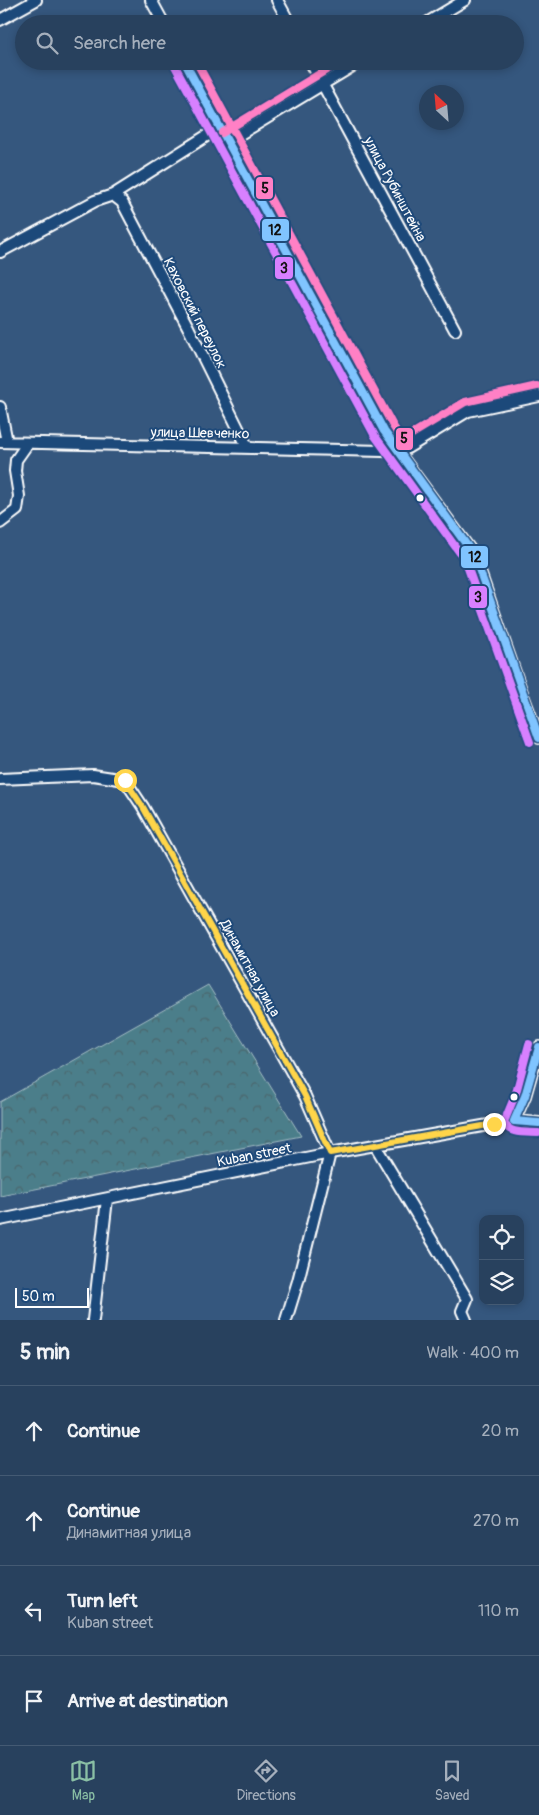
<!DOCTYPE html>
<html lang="en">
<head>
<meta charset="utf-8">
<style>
	body { margin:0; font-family:Pangolin,sans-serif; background:#304864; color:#f1f3f6 }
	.controls { position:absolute; right:15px; bottom:15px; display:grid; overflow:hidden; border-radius:10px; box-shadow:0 2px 8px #0003 }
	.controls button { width:45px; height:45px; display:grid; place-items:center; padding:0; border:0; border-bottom:1px solid #445a73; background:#28415e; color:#f1f3f6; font:25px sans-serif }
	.compass { position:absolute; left:419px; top:85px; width:45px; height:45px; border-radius:50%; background:#28415e; box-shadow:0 2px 8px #0003; rotate:334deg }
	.scale { position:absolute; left:15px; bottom:12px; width:74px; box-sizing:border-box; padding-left:5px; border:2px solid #fff; border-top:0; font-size:14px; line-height:18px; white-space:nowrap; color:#fff; -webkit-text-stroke:4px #1f4a7a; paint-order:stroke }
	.stop { position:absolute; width:15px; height:15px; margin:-11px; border:4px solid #ffd54a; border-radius:50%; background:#fff }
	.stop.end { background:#ffd54a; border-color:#fff; box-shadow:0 1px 5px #0008 }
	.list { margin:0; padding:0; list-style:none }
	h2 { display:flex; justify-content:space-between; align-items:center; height:65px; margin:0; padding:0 20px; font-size:21px }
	h2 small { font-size:16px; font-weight:400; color:#a5afbc }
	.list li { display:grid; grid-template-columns:32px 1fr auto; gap:15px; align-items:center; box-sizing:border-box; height:90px; padding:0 20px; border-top:1px solid #445a73 }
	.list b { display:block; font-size:19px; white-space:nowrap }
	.list p { margin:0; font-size:16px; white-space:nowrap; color:#a5afbc }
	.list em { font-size:16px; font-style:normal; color:#a5afbc }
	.icon { flex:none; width:28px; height:28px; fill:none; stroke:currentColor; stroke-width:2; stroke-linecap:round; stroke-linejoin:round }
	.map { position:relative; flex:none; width:539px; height:1320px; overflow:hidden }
	.search { position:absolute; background:#28415e; box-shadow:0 2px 8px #0003; left:15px; right:15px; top:15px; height:55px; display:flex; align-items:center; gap:12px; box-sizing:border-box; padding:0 18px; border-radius:28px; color:#a5afbc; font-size:19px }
	.sheet { height:425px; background:#28415e }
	nav { display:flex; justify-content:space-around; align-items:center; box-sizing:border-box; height:70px; border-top:1px solid #445a73; background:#28415e; font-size:14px; color:#a5afbc }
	nav a { display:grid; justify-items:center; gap:2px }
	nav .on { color:#8abfa5 }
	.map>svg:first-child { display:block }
	.forest { fill:url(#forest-crowns); stroke:#a5bec4 }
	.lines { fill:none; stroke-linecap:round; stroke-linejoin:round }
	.minor-casing { stroke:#fff; stroke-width:14 }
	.minor { stroke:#1f4a7a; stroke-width:10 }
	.bus-1-casing { stroke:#1f4a7a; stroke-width:11 }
	.bus-2-casing { stroke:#1f4a7a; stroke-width:11 }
	.bus-3-casing { stroke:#1f4a7a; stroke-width:11 }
	.bus-1 { stroke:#80c4ff; stroke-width:8 }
	.bus-2 { stroke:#d880ff; stroke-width:8 }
	.bus-3 { stroke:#ff80c5; stroke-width:8 }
	.route { stroke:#ffd54a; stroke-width:6 }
	.bus-dot { fill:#fff; stroke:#1f4a7a; stroke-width:2 }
	.labels { text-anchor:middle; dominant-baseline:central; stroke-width:4; stroke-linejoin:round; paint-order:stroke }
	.street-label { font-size:14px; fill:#fff; stroke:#1f4a7a }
	.line-badge { stroke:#1f4a7a; stroke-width:2 }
	.pale-badge-label { font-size:14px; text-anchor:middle; font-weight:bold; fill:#111 }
</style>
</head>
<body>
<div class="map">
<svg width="539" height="1320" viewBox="0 0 539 1320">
	<defs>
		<pattern id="forest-crowns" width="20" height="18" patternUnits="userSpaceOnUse" patternTransform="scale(1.25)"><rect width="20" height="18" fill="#4b7e8a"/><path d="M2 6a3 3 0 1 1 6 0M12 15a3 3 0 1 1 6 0" fill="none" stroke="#4c656b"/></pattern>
	</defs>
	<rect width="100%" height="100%" fill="#35577e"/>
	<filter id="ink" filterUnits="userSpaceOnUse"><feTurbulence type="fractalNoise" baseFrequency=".02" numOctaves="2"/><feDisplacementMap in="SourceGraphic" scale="10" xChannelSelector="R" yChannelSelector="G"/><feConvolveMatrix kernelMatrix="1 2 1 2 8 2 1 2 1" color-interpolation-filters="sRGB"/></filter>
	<g filter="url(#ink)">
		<!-- forest -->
		<path class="forest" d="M 208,985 L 301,1136 L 0,1196 L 0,1102 Z"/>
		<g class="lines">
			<!-- minor casing -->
			<g class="minor-casing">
				<path id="minor" d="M 151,0 L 164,24
					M 277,0 L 290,24
					M 0,20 L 36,0
					M 425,24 L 465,0
					M 184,61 L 384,431 L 399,453 L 474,555 L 524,698 L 539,738
					M 310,61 L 455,330
					M 227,142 L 361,61
					M 113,195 L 122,202 L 188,327 L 248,448
					M 0,252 L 95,201 L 113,195 L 219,128
					M 0,407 L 7,442
					M 0,442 L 383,451 L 399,453
					M 399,453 L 468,411 L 539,396
					M 0,523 L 17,510 L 19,496 L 15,471 L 16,460 L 28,443
					M 0,779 L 93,775 L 125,780 L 143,807 L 305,1096 L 330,1153 L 298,1281 L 286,1320
					M 514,1121 L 525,1096 L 539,1047
					M 375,1145 L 467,1299 L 462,1311 L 466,1320
					M 0,1220 L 330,1153 L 494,1124 L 514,1121 L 539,1123
					M 93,1320 L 107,1199"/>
			</g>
			<!-- minor -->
			<use href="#minor" class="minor"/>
			<!-- bus-1 casing -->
			<g class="bus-1-casing">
				<path id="bus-1" d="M 184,61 L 384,431 L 474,555 L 539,738
					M 539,1047 L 525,1096 L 514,1121 L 539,1123"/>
			</g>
			<!-- bus-2 casing -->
			<g class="bus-2-casing">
				<path id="bus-2" d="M 175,66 L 375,436 L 465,560 L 530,742
					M 529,1044 L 516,1093 L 504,1122 C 508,1135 527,1132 538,1133"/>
			</g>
			<!-- bus-3 casing -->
			<g class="bus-3-casing">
				<path id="bus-3" d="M 196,61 L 393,426 L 402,440 L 465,402 L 537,386
					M 222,133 L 341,61"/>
			</g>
			<!-- bus-1 -->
			<use href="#bus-1" class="bus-1"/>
			<!-- bus-2 -->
			<use href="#bus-2" class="bus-2"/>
			<!-- bus-3 -->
			<use href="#bus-3" class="bus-3"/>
		</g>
	</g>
	<g class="lines" filter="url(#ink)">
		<!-- route -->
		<path class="route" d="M 125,780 L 143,807 L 305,1096 L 330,1153 L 494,1124"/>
	</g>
	<!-- markers -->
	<g class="bus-dot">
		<circle cx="420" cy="498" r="4.5"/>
		<circle cx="514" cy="1097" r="4.5"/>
	</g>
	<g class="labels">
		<!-- street labels -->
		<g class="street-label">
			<text transform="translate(395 189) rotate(62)">улица Рубинштейна</text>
			<text transform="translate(195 313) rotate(63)">Каховский переулок</text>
			<text transform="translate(200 433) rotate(1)">улица Шевченко</text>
			<text transform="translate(250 968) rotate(61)">Динамитная улица</text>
			<text transform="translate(254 1155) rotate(-11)">Kuban street</text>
		</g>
	</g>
	<g class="line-badge">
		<rect x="255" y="176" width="19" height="24" rx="5" fill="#ff80c5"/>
		<rect x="261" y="218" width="29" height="24" rx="5" fill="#80c4ff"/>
		<rect x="274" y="256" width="20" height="24" rx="5" fill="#d880ff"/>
		<rect x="395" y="427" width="19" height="24" rx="5" fill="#ff80c5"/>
		<rect x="460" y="545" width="29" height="24" rx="5" fill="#80c4ff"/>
		<rect x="468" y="585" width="20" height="24" rx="5" fill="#d880ff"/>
	</g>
	<g class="pale-badge-label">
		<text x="265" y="193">5</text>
		<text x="275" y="235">12</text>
		<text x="284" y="273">3</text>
		<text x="404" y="443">5</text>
		<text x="475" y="562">12</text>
		<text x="478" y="602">3</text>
	</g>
</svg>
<div class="controls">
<button><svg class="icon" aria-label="locate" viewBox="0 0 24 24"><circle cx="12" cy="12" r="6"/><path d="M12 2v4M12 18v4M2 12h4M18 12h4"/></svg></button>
<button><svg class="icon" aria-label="layers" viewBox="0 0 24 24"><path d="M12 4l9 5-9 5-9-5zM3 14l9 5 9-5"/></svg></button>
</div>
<svg class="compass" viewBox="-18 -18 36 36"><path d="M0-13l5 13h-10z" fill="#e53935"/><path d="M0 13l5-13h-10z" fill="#a5afbc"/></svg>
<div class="scale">50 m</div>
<div class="stop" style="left:125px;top:780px"></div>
<div class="stop end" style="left:494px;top:1124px"></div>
<div class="search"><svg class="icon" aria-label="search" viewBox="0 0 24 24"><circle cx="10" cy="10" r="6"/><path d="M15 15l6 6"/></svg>Search here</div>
</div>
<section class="sheet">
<h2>5 min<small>Walk · 400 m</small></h2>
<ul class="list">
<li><svg class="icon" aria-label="ahead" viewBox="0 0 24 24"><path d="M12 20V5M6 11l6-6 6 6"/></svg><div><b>Continue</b></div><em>20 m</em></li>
<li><svg class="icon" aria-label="ahead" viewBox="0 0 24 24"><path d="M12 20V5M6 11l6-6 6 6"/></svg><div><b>Continue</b><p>Динамитная улица</p></div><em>270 m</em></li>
<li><svg class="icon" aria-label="left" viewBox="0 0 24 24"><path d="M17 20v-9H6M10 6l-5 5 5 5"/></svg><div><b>Turn left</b><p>Kuban street</p></div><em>110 m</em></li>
<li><svg class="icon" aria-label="arrive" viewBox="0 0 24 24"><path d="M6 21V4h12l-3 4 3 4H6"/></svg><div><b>Arrive at destination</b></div></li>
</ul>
</section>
<nav>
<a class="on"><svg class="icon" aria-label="map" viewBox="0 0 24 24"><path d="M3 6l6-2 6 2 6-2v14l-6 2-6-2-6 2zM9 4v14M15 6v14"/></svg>Map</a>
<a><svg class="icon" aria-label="directions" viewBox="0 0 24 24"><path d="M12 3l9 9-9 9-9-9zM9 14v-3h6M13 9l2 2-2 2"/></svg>Directions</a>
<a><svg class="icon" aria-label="saved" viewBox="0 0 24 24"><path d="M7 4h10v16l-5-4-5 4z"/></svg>Saved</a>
</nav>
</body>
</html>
